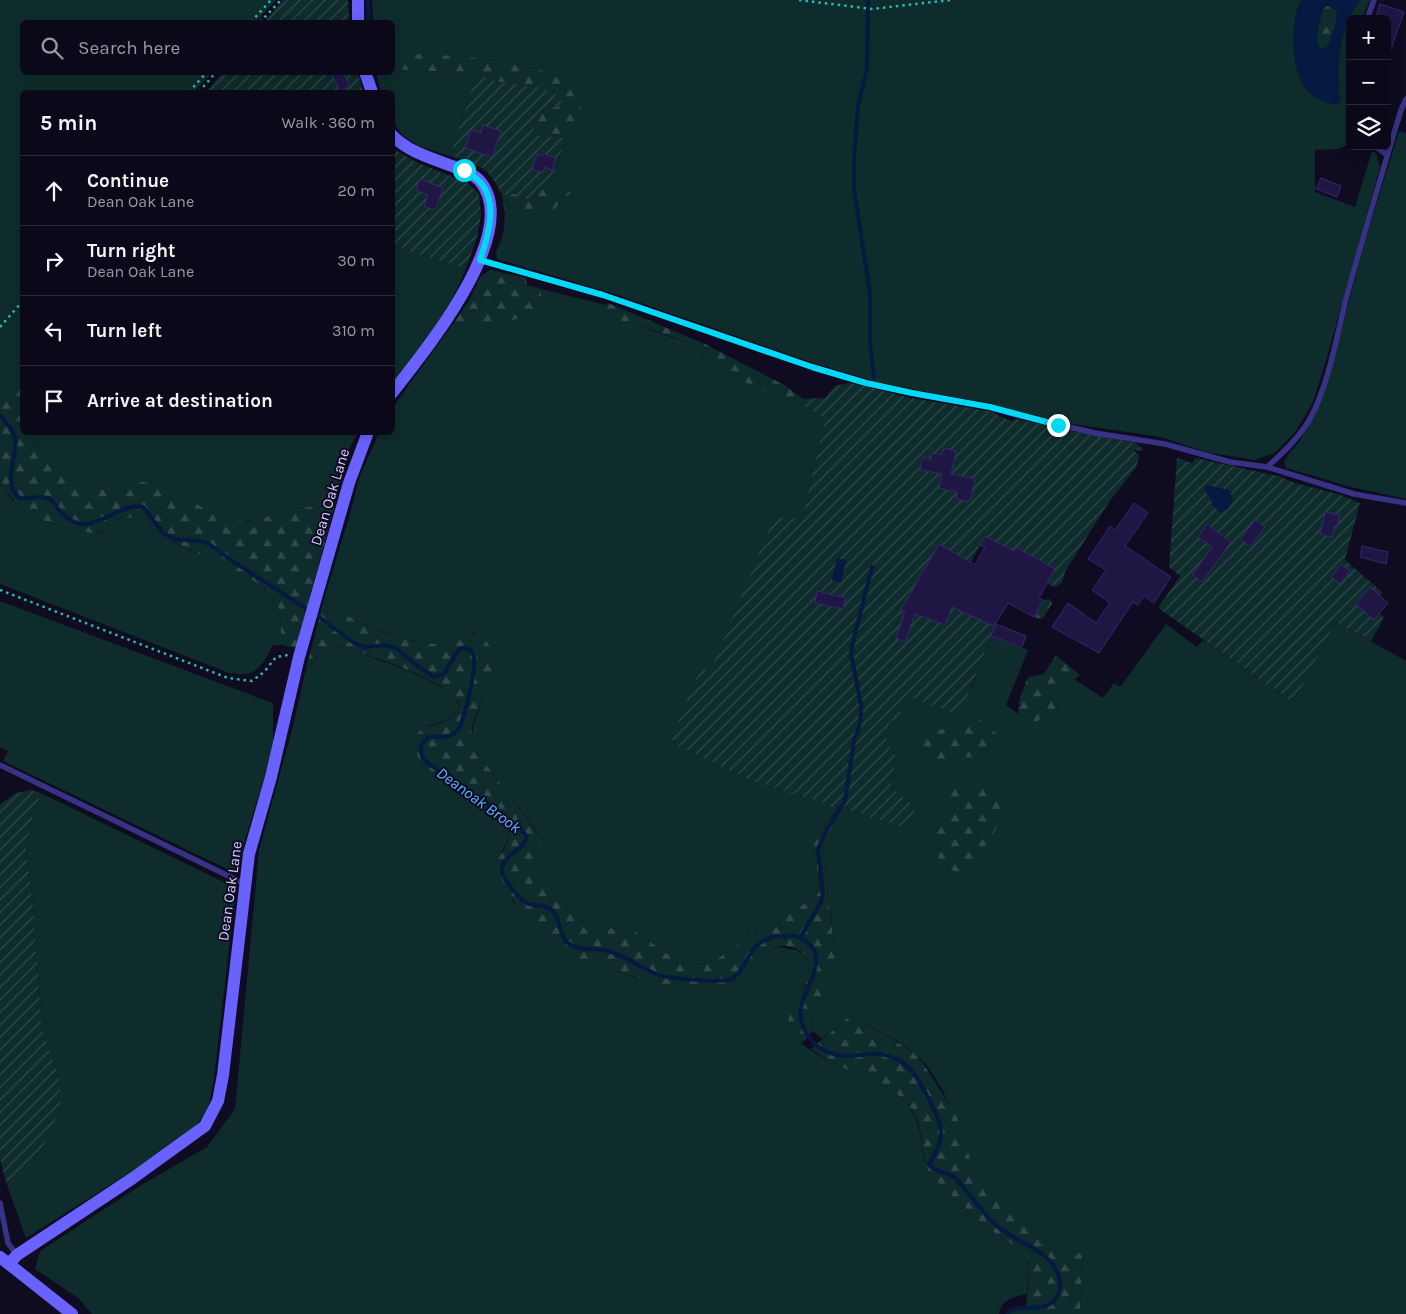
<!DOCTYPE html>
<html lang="en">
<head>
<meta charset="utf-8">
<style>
	body { margin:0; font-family:Karla,sans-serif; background:#191626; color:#f1f3f6 }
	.controls { position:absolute; right:15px; top:15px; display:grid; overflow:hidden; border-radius:8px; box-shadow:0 2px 12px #0003 }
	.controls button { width:45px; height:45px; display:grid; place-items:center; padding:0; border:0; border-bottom:1px solid #2b2938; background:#0b0819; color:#f1f3f6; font:25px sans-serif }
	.stop { position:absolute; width:15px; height:15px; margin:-11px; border:4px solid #00d9f6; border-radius:50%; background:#fff }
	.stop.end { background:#00d9f6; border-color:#fff; box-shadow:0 1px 5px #0008 }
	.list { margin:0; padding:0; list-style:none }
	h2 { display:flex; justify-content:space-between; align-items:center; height:65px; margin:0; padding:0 20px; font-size:21px }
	h2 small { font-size:16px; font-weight:400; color:#9a9aa2 }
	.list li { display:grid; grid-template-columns:32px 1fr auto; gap:15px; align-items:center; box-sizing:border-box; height:70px; padding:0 20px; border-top:1px solid #2b2938 }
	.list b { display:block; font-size:19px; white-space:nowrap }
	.list p { margin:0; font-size:16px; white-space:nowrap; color:#9a9aa2 }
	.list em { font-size:16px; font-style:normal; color:#9a9aa2 }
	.icon { flex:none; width:28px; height:28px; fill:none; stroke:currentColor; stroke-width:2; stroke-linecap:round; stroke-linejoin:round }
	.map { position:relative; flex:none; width:1406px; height:1314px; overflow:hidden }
	.search { position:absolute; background:#0b0819; box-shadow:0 2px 12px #0003; left:20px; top:20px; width:375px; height:55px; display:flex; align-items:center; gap:12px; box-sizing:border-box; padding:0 18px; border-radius:8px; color:#9a9aa2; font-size:19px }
	.panel { position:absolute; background:#0b0819; box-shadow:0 2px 12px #0003; left:20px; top:90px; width:375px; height:345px; border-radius:8px }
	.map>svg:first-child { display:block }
	.grass { fill:#0e2c2b }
	.forest { fill:url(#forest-firs) }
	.garden { fill:url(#garden-furrows) }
	.water { fill:#051a40; fill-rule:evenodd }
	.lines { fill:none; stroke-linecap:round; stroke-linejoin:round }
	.stream { stroke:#051a40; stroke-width:4 }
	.building { fill:#201644; stroke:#362671 }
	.path { stroke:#24bbb4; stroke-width:2.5; stroke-dasharray:2.5 4; stroke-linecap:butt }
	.lane { stroke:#373284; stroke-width:5.5 }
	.secondary { stroke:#6962ff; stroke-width:12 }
	.route { stroke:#00d9f6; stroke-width:6 }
	.labels { text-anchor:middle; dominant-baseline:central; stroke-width:4; stroke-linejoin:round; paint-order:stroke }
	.street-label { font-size:15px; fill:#d2cbff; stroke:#0f0b21 }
	.water-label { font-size:16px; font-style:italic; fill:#59afff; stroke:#0f0b21 }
</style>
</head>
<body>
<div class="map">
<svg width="1406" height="1314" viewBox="0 0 1406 1314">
	<defs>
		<pattern id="forest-firs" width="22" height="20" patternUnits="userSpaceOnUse" patternTransform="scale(1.25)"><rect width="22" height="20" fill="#0e2c2b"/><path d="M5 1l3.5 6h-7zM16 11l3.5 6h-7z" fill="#30494b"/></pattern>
		<pattern id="garden-furrows" width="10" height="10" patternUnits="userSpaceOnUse" patternTransform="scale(1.25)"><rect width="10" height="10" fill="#0e2c2b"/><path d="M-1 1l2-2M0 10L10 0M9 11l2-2" fill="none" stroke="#30494b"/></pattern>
	</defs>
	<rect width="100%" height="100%" fill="#0f0b21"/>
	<!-- grass -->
	<path class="grass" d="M 0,0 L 276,0 L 256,22 L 22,22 L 22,72 L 212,73 L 194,92 L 22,92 L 22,389 L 0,384 Z
		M 372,0 L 1370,0 L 1362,19 L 1350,19 L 1350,46 L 1347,52 L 1350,79 L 1350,144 L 1338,149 L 1315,150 L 1315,192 L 1355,207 L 1372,151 L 1376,153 L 1380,167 L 1326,361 L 1313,402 L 1296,431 L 1275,453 L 1254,460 L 1206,452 L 1161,437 L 1079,425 L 1016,411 L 984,402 L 927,392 L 877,382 L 805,360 L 615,294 L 497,259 L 496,252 L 503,235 L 505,214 L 526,215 L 571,192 L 549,184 L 561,154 L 565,138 L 577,132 L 570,84 L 549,72 L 506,62 L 459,56 L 401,53 L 416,72 L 452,71 L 476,75 L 450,156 C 428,149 398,143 393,117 C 391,110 393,100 392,92 L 381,92 L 376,73 L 392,72 L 392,22 L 373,22 Z
		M 1399,131 L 1406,133 L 1406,499 L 1351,487 L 1293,470 L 1286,468 L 1284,462 L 1287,456 L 1299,442 L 1313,419 L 1332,366 L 1363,248 Z
		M 393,246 L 466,269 C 449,311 421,347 393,382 Z
		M 541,289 L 606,305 L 608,317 L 630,323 L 691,344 L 702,358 L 733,376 L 767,392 L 801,404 L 821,416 L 824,423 L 802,519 L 711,669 L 700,669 L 673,742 L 752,781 L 838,807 L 814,842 L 814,848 L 820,888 C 816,906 795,905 780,912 C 754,925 737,952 709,962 C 698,966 689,966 679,962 L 632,929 L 597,928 L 589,926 L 582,921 L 534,869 C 531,859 541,848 540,836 L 473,747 L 471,741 L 474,723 L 490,676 L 475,633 C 460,634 451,644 438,644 C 400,644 355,621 323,602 L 350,514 L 359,478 L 379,433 L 392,432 L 393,407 L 455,321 L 478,329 L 542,302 Z
		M 33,433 L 358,433 L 349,449 L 334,508 C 322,506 311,506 299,508 C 275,514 252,525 227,519 C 211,512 195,504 179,496 C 171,492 163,487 155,485 C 130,478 121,488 99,489 C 71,489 39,458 33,433 Z
		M 0,482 L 13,501 L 39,520 L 99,533 C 109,528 117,516 129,516 C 139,517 168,539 179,545 C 205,559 255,573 272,597 C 283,610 281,629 281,645 L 273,645 C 261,667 257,678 229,673 L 0,584 Z
		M 0,601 L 273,703 L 273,745 L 260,792 L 245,839 L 239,873 L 227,869 L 3,761 L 8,751 L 0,747 Z
		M 1336,622 L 1406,661 L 1406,1314 L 1080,1314 L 1082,1254 L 1057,1247 L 1040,1238 L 1026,1219 L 975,1166 L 970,1158 C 958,1125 942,1076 914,1053 C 895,1038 872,1027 850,1016 L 822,1039 L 813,1031 L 812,1014 L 834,942 L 823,849 L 825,836 L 847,810 L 900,826 L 915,806 L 891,788 L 896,756 L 888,744 L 885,730 L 891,721 L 898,719 L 906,695 L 971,689 L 991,636 L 1028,650 L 1006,705 L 1018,714 L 1056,709 L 1062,691 L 1074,679 L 1103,698 L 1114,683 L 1120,687 L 1166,624 L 1197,647 L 1203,640 L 1291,701 L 1299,692 Z
		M 330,646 C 347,646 365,655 382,661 C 409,671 509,706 427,726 L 457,790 L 495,815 L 508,831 L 509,838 L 496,862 L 513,901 L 527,918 L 558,947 L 581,959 L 634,977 L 686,989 L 751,968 L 769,951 L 779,947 L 796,950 L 804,954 L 809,960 L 811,967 L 809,976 L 803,987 L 790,1032 C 820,1068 874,1070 906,1103 C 927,1126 917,1155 932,1177 L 983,1225 L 1025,1253 C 1031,1266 1028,1279 1027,1294 C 1014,1297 1001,1299 999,1314 L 92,1314 L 78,1298 L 35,1269 L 40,1251 L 143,1184 L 207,1147 L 235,1109 L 259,850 L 292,730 L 305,673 L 323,649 Z
		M 41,793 L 236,888 L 214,1079 L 208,1109 L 196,1126 L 161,1153 L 26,1238 L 6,1182 L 22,1177 L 43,1146 L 60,1081 L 42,1028 L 33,906 L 26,848 L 34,812 Z"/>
	<!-- forest -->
	<path class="forest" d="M 1327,6 L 1333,8 L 1337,11 L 1335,25 L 1329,44 L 1322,49 L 1317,45 C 1318,33 1317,13 1327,6 Z
		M 401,53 L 459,56 L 506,62 L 549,72 L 570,84 L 582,102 L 577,133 L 565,138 L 537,135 L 533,126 L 544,108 L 558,107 L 539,87 L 500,82 L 476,75 L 452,71 L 415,72 L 397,68 L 396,62 Z
		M 549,184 L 571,192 L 550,213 L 526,215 L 505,214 L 502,195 L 515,194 L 529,200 Z
		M 491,270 L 526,278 L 527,285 L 541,289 L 542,302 L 521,318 L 478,329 L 455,321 L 470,299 L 480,277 Z
		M 608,303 L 705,344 L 786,386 L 803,399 L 825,398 L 835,386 L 850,383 L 911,398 L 824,423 C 816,403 784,400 765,392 C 744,382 723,372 704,359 C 698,355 695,346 688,343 C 662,332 634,324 607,317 L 606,305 Z
		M 0,384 L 22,389 L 22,432 L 33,433 C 39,458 70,487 96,489 C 111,489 124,481 138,481 C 145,482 151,484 157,485 L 227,519 C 252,525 275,514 299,508 C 311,506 322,506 334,508 L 296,648 L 281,645 L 281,621 L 278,607 L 268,591 L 251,579 L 180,545 L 134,518 L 121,517 C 111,524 104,533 91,533 L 30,517 L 21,510 L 0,482 Z
		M 774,517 L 784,708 L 898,719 L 891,721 L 885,730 L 888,744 L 896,756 L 891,788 L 915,806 L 914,820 L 900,826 L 847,810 L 825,836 L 823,849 L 835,955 L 830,977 L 812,1014 L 813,1031 L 801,1044 C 796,1039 789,1033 788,1025 C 787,1004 826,969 803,953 C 769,930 758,971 734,983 C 724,987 711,989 700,989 C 675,990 647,981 623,973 C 604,966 583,962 566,953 C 536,935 504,895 496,862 C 500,855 507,846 509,838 C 514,814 433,783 420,760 C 394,718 456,731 459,707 C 459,704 459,703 457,700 C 442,678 364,653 337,646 C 320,647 314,660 305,673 L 323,602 C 356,622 397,643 437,644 C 454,645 470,623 486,641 C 511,671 462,715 473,747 L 540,837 C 542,848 531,859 534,869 L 582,921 L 589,926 L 597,928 L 632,929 L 679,962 C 689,966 698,966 709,962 C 737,952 754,925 780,912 C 795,905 816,906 820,888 L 814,848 L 814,842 L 838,808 L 752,781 L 679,746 L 671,739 L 700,669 L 711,669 Z
		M 1050,599 L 1052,603 L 1044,617 L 1041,619 L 1034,617 L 1043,600 Z
		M 1056,655 L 1080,675 L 1062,691 L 1056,709 L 1034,723 L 1018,714 L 1020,697 L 1028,677 L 1044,674 Z
		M 974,717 L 989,725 L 1000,739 L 989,760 L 968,757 L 946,758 L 931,766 L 920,764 L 915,748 L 918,732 C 940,731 954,728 974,717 Z
		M 972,784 L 1000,798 L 1009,808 L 967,876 L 944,867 L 934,849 L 936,825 L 946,811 L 949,789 Z
		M 850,1016 L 886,1035 L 914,1053 L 923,1063 L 957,1117 L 970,1158 L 975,1166 L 1026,1219 L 1040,1238 L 1057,1247 L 1082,1254 L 1080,1314 L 1008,1314 C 1012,1306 1019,1309 1026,1308 C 1027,1291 1033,1270 1025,1253 L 983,1225 L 932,1177 C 920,1159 925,1134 915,1115 C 901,1089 872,1081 848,1070 C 835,1064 823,1057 811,1049 Z"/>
	<!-- garden -->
	<path class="garden" d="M 283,0 L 348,0 L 349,22 L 264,22 Z
		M 223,72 L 358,73 L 363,92 L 206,92 Z
		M 476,75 L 500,82 L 539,87 L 554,93 L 563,102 L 558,107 L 544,108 L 533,126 L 537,135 L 565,138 L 561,154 L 549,184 L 529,200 L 515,194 L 502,195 C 487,165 481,166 450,156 Z
		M 392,148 L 416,162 L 468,183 L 479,194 L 481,215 L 477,237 L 466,269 L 393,246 Z
		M 850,383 L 911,398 L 994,412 L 999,416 L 1012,421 L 1016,419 L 1072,431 L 1136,443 L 1144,451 L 1133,450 L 1139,455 L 1137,466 L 1109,502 L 1065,572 L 1062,583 L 1055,587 L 1038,580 L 1039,577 L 980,545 L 965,574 L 986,619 L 996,624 L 960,715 L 906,696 L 898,719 L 891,721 L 885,730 L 888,744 L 896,756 L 891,788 L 915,806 L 914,820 L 900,826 L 752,781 L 679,746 L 671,739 L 700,669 L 711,669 L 774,517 L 802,519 L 824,423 L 821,416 L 801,404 L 803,399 L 825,398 L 835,386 Z
		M 1177,458 L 1192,463 L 1196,458 L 1278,476 L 1295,483 L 1338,494 L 1360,503 L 1345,560 L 1382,592 L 1372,606 L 1384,618 L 1371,641 L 1336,622 L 1299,692 L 1291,701 L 1158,608 L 1180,576 L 1169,567 Z
		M 31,790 L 41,793 L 34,812 L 26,848 L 33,906 L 42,1028 L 60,1081 L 60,1109 L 43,1146 L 22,1177 L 6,1182 L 0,1159 L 0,804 L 16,793 Z"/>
	<!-- water -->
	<path class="water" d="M 1301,0 L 1360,0 L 1347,20 L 1341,45 L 1338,72 L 1340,101 L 1335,105 C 1326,103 1317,99 1310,93 C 1290,76 1289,22 1301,0 ZM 1327,6 L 1333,8 L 1337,12 L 1335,25 L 1329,44 L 1322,49 L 1317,45 L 1318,30 L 1323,9 Z
		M 1206,485 L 1229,490 L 1233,499 L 1229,508 L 1221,513 C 1210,505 1213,499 1204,490 Z
		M 837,558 L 846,560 L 841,582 L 832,580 Z"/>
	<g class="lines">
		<!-- stream -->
		<path class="stream" d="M 368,0 L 369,22
			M 868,0 L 867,69 L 858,105 L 854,160 L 854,189 L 870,293 L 870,342 L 874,378
			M 0,415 C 5,422 13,429 15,438 C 19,455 0,485 21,499 C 29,498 40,496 48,498 C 54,500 55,505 58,509 C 64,517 74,524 84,524 C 103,524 126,502 143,507 L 163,533 L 175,539 L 200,541 L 209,544 L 234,562 L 319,617 L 354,643 L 365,647 L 385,645 L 396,648 L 415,664 L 434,677 L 443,674 L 446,671 L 459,649 L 463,648 L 470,650 C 473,653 474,654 474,657 C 476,670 464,726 455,733 C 448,739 437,736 428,737 C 422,743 419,747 422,756 C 425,762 431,765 436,769 C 453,783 471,793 489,805 C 497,811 504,818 511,825 C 515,828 521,829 524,833 C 535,843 503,856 502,867 C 501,875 508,884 513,890 C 518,897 525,904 534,905 C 538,906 544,905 549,908 C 560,913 558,935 568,943 C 579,952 596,947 608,951 C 626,956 639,967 656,974 C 667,979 714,982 727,980 C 750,976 743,937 782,936 C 790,935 798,936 804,940 C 832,957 804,987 801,1008 C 799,1019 802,1027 808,1036 C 814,1045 825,1052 836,1055 C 850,1058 866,1053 881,1054 C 891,1056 901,1060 908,1067 C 918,1076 941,1119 941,1132 C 942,1143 934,1155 929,1165 C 935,1172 946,1172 954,1177 C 969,1192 980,1210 995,1224 C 1015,1244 1058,1250 1060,1284 C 1060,1290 1059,1296 1054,1301 C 1042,1314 1014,1302 1008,1314
			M 800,938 L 821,902 L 823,894 L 818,849 L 826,831 L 845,801 L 854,740 L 859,727 L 861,714 L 861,705 L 851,654 L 852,646 L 872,567"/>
	</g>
	<!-- building -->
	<path class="building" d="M 1380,4 L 1404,12 L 1389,55 L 1387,55 L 1387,19 L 1375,19 Z
		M 331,72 L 343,72 L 350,86 L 340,91 Z
		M 483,125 L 501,131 L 492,157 L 465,148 L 471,130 L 481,133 Z
		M 537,154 L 543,156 L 544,154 L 556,158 L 552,170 L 545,167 L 543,173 L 532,169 Z
		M 1321,178 L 1341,186 L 1337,197 L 1316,189 Z
		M 420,179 L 443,188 L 435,210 L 424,206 L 428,195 L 416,190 Z
		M 944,448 L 956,451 L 951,474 L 975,479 L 970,502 L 956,499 L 957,492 L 939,488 L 942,474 L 920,470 L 923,457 L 931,459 L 932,453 L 942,455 Z
		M 1134,503 L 1148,513 L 1125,546 L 1171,577 L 1154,603 L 1144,596 L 1138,605 L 1133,602 L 1099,653 L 1052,627 L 1068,603 L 1096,623 L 1110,603 L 1092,590 L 1106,570 L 1088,559 L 1110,526 L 1115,530 Z
		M 1325,512 L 1340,515 L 1337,526 L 1335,526 L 1332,537 L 1320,534 Z
		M 1255,520 L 1265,527 L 1250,547 L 1241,539 Z
		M 1207,524 L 1231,542 L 1202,582 L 1192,575 L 1212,547 L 1198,537 Z
		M 985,536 L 1014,551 L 1016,547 L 1055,569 L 1039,598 L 1043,600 L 1034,617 L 1008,603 L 994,626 L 952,607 L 945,625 L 915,614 L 905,642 L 896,638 L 905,612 L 901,610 L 939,544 L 975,565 L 985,547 L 980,545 Z
		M 1362,546 L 1388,552 L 1386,564 L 1360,557 Z
		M 1341,564 L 1350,571 L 1340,584 L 1331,577 Z
		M 1370,587 L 1388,603 L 1374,620 L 1356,604 Z
		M 817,591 L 846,598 L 843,609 L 815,603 Z
		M 996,624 L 1026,636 L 1022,647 L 991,636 Z"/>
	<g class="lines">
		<!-- path -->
		<path class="path" d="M 799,0 L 872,9 L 951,0
			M 251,22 L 271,0
			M 260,22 L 281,0
			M 189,92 L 207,72
			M 199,92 L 216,72
			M 0,327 L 22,302
			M 0,590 L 228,678 L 252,681 L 264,672 L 276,657 L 288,655"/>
		<!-- lane -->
		<path class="lane" d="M 1367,19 L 1374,0
			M 1375,146 L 1387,155
			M 480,260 L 603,295 L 812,367 L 866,383 L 912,393 L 990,407 L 1009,413 L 1095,433 L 1165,444 L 1230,462 L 1267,467 L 1354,494 L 1406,503
			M 1267,467 C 1283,453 1299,438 1310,419 C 1328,386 1337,336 1346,299 C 1363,236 1382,173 1401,110 L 1406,99
			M 0,765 L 245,884
			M 0,1203 L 8,1243 L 17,1255"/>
		<!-- secondary -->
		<path class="secondary" d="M 358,0 L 358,22
			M 365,72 L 372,92
			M 392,135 C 408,152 431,158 452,166 C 461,169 472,173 479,180 C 525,231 423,353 392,393
			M 0,1257 L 72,1314
			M 9,1264 L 17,1255 L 133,1178 L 205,1126 L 218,1101 L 223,1075 L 249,854 L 271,777 L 299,657 L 349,483 L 368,432"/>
	</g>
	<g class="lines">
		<!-- route -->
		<path class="route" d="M 464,170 C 468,173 473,176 477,179 C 500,199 488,237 480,260 L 603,295 L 812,367 L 866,383 L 912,393 L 990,407 L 1058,425"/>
	</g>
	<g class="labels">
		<!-- street labels -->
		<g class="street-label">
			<text transform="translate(330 497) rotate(-73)">Dean Oak Lane</text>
			<text transform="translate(230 891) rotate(-82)">Dean Oak Lane</text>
		</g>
		<!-- water labels -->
		<g class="water-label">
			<text transform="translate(479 800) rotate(36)">Deanoak Brook</text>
		</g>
	</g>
</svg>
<div class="controls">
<button>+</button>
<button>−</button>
<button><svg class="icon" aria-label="layers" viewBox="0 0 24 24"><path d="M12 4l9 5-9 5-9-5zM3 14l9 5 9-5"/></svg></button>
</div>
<div class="stop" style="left:464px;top:170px"></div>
<div class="stop end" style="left:1058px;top:425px"></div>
<div class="search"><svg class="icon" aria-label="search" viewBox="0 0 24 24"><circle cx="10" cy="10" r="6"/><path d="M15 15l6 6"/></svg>Search here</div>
<section class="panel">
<h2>5 min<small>Walk · 360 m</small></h2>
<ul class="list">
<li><svg class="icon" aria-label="ahead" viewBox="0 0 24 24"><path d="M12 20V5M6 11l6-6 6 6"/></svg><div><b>Continue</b><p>Dean Oak Lane</p></div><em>20 m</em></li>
<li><svg class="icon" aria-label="right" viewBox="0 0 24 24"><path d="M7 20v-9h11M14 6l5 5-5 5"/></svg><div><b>Turn right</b><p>Dean Oak Lane</p></div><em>30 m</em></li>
<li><svg class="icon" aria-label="left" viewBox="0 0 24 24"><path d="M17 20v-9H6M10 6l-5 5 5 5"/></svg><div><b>Turn left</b></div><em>310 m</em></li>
<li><svg class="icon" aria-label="arrive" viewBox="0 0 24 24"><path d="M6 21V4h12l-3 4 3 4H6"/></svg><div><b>Arrive at destination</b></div></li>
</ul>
</section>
</div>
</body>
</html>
